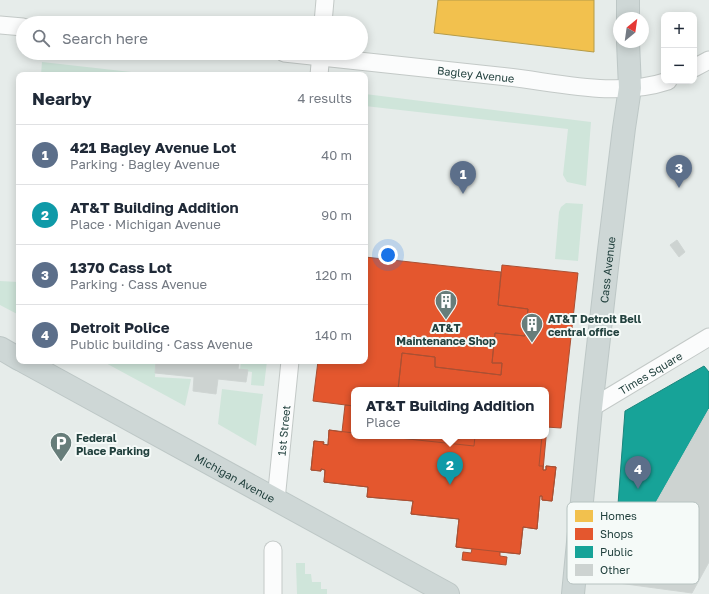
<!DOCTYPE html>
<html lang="en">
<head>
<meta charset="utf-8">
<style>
	body { margin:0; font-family:"Golos Text",sans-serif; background:#f6f6f7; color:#1f2937 }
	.controls { position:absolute; right:12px; top:12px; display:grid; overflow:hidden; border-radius:8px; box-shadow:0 2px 10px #0003 }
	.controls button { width:36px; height:36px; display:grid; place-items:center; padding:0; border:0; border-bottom:1px solid #e0e1e3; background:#fff; color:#1f2937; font:20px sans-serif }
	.compass { position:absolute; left:613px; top:12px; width:36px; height:36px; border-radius:50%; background:#fff; box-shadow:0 2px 10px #0003; rotate:29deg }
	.you { position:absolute; left:388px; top:255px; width:14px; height:14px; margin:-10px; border:3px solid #fff; border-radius:50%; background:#1a73e8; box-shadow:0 0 0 6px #1a73e833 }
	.badge { display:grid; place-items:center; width:26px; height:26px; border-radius:50%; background:#2563eb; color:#fff; font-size:13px; font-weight:700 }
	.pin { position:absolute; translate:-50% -33px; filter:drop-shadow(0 1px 2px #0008) }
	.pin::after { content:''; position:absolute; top:21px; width:14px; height:12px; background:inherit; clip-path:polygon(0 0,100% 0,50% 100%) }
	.popup { position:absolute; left:351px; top:387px; width:198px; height:52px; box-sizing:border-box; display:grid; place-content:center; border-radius:8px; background:#fff; filter:drop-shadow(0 1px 3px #0005); font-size:13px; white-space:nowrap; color:#747a83 }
	.popup b { font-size:15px; color:#1f2937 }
	.popup::after { content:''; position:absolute; left:50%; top:100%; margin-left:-8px; border:8px solid transparent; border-top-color:#fff }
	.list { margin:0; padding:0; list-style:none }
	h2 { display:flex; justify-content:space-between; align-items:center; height:52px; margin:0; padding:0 16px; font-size:17px }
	h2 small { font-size:13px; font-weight:400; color:#747a83 }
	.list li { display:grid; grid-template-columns:26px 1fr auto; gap:12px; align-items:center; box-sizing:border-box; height:60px; padding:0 16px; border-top:1px solid #e0e1e3 }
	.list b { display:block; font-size:15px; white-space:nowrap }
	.list p { margin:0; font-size:13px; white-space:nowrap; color:#747a83 }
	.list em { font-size:13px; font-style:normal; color:#747a83 }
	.icon { flex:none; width:22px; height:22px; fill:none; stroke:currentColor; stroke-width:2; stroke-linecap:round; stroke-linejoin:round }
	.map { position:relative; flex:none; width:709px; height:594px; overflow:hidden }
	.search { position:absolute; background:#fff; box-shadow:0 2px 10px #0003; left:16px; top:16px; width:352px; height:44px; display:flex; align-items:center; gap:10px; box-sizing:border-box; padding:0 14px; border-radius:22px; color:#747a83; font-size:15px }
	.panel { position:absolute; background:#fff; box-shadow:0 2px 10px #0003; left:16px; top:72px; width:352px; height:292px; border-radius:8px }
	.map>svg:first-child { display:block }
	.green { fill:#cfe5da }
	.homes { fill:#f2c14e; stroke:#b49b49 }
	.shops { fill:#e4572e; stroke:#aa5033 }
	.public { fill:#17a398; stroke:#1a867d }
	.building { fill:#cdd3d1; stroke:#cfd5d3 }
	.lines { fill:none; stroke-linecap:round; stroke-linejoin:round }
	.minor-casing { stroke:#c3c9c7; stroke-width:19 }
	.major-casing { stroke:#bdc7c6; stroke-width:24 }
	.minor { stroke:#fbfcfc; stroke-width:17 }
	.major { stroke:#ced7d6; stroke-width:22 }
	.labels { text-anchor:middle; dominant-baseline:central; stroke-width:4; stroke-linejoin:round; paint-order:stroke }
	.street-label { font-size:11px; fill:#22413e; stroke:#f5faf8 }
	.poi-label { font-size:11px; font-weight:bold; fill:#22413e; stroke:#f5faf8; text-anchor:start }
	.key { fill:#f5faf8; stroke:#b6c2c0; stroke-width:1 }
	.key-label { font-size:11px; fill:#22413e }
</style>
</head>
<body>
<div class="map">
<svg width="709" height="594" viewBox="0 0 709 594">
	<rect width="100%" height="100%" fill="#e6ecea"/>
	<!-- green -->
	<path class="green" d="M 42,62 L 158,75 L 41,75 Z
		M 365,94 L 591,122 L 586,186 L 567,182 L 563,175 L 568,129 L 365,106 Z
		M 566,203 L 583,204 L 578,261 L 555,259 L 559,212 L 561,207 Z
		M 19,278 L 19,315 L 0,305 L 0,281 L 18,282 Z
		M 102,361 L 156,361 L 155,377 L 191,379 L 185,406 Z
		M 241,361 L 267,361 L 264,386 L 251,385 L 252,372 L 240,370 Z
		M 222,389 L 263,394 L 256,446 L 218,424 Z
		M 296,563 L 305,563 L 305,574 L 311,574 L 312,582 L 321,582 L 321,589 L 327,589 L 327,594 L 297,594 Z"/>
	<!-- homes -->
	<path class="homes" d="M 438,0 L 594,0 L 594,52 L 434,33 Z"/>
	<!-- shops -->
	<path class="shops" d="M 365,257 L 501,272 L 498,305 L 528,309 L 525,336 L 495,333 L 492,363 L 502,363 L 501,375 L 435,367 L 435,357 L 402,353 L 398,390 L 354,390 L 354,406 L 313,401 L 318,361 L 365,361 Z
		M 502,265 L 578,273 L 561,428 L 546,427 L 546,390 L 398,390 L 402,353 L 435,357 L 435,367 L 501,375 L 502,363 L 492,363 L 495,333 L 525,336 L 528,309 L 498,305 Z
		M 345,405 L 354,406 L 354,436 L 546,436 L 546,427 L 547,427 L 543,470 L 546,470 L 546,466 L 556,467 L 552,501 L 542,500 L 542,496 L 540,496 L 537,529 L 523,527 L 520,554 L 500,552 L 500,556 L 507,557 L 506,565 L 462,560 L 463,552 L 471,553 L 472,549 L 456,547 L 459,519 L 411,514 L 413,501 L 367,497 L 368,487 L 324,482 L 325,470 L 321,469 L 321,471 L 311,470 L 314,441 L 324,442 L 323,444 L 328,445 L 329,430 L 342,432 Z
		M 329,430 L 354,433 L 354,436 L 380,436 L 474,446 L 475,436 L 542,436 L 539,466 L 543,466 L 543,470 L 546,470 L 546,466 L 556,467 L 552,501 L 542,500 L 542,496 L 540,496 L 537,529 L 523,527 L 520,554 L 456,547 L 459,519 L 411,514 L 413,501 L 367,497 L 368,487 L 324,482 L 325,470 L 321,469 L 321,471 L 311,470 L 314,441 L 324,442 L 323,444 L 328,445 Z"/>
	<!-- public -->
	<path class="public" d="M 704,366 L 709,372 L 709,409 L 639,533 L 616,531 L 625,411 Z
		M 616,531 L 639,533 L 611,582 Z"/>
	<!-- building -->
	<path class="building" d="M 677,240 L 685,252 L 679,257 L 670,245 Z
		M 156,361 L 239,361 L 238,369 L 248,370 L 246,382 L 218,379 L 216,394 L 193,391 L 194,377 L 155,373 Z
		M 709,409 L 709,562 L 692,593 L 611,582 Z"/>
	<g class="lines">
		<!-- minor casing -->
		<g class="minor-casing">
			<g id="minor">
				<path d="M 323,23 L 325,0"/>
				<path d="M 0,25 L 23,27"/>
				<path id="s1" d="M 284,53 C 359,61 433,69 508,77 C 560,83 617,98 668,81"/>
				<path d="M 694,68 L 709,60"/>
				<path d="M 319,75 L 321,53"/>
				<path id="s2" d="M 591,408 L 709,337"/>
				<path id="s3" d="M 276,500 L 290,361"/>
				<path d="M 273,550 L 273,594"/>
			</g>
		</g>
		<!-- major casing -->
		<g class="major-casing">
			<g id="major">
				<path d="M 628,0 L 628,18"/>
				<path d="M 0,348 L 19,359"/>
				<path id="s4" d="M 23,361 L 448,594"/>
				<path id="s5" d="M 573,594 L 591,408 L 609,250 L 624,128 L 630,88 L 628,42"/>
			</g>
		</g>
		<!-- minor -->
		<use href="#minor" class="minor"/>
		<!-- major -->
		<use href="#major" class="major"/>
	</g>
	<!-- icons -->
	<defs>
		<g id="building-pin" transform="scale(1.15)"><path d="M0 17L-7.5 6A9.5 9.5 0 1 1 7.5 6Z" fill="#677d7a" stroke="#f5faf8"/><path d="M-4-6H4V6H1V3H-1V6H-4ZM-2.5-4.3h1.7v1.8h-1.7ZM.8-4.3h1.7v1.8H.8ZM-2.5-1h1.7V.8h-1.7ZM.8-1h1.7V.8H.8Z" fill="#fff"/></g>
		<g id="parking-pin" transform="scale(1.15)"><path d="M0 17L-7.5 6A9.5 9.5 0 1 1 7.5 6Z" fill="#677d7a" stroke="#f5faf8"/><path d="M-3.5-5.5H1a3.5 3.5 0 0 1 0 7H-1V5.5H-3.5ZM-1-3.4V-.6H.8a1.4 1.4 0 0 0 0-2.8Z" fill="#fff"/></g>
	</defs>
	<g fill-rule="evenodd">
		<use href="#building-pin" x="446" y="301"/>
		<use href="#building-pin" x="532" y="324"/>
		<use href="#parking-pin" x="61" y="443"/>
	</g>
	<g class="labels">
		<!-- street labels -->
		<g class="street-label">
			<text stroke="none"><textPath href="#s1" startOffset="193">Bagley Avenue</textPath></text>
			<text stroke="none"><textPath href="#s5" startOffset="326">Cass Avenue</textPath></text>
			<text stroke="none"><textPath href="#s2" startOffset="69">Times Square</textPath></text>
			<text stroke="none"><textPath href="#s3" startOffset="70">1st Street</textPath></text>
			<text stroke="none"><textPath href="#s4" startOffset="242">Michigan Avenue</textPath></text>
		</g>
		<!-- poi labels -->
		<g class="poi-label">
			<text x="548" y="318">AT&amp;T Detroit Bell<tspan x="548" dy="13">central office</tspan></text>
			<text x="446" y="327" text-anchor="middle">AT&amp;T<tspan x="446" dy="13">Maintenance Shop</tspan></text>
			<text x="76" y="437">Federal<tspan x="76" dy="13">Place Parking</tspan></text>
		</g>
	</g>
	<!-- legend -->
	<rect x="567" y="502" width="132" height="82" rx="6" class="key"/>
	<rect x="575" y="510" width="18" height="12" fill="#f2c14e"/>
	<rect x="575" y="528" width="18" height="12" fill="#e4572e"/>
	<rect x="575" y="546" width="18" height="12" fill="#17a398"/>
	<rect x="575" y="564" width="18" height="12" fill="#cdd3d1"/>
	<g class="key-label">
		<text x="600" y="520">Homes</text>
		<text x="600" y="538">Shops</text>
		<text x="600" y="556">Public</text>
		<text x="600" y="574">Other</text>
	</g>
</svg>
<div class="controls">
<button>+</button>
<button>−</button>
</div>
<svg class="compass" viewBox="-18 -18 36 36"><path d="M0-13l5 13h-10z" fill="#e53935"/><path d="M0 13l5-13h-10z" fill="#747a83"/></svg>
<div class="you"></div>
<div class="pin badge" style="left:463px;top:194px;background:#5c6f8a">1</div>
<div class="pin badge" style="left:450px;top:485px;background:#0f9aa8">2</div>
<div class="popup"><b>AT&amp;T Building Addition</b>Place</div>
<div class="pin badge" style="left:679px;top:188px;background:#5c6f8a">3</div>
<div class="pin badge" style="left:638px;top:489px;background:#5c6f8a">4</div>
<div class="search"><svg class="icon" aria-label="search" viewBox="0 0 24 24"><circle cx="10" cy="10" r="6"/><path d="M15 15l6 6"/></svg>Search here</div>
<section class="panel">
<h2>Nearby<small>4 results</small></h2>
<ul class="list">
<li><span class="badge" style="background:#5c6f8a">1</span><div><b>421 Bagley Avenue Lot</b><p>Parking · Bagley Avenue</p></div><em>40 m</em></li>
<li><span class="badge" style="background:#0f9aa8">2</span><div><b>AT&amp;T Building Addition</b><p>Place · Michigan Avenue</p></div><em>90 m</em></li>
<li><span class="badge" style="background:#5c6f8a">3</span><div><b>1370 Cass Lot</b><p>Parking · Cass Avenue</p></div><em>120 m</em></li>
<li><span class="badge" style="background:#5c6f8a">4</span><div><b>Detroit Police</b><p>Public building · Cass Avenue</p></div><em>140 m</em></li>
</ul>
</section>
</div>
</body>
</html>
